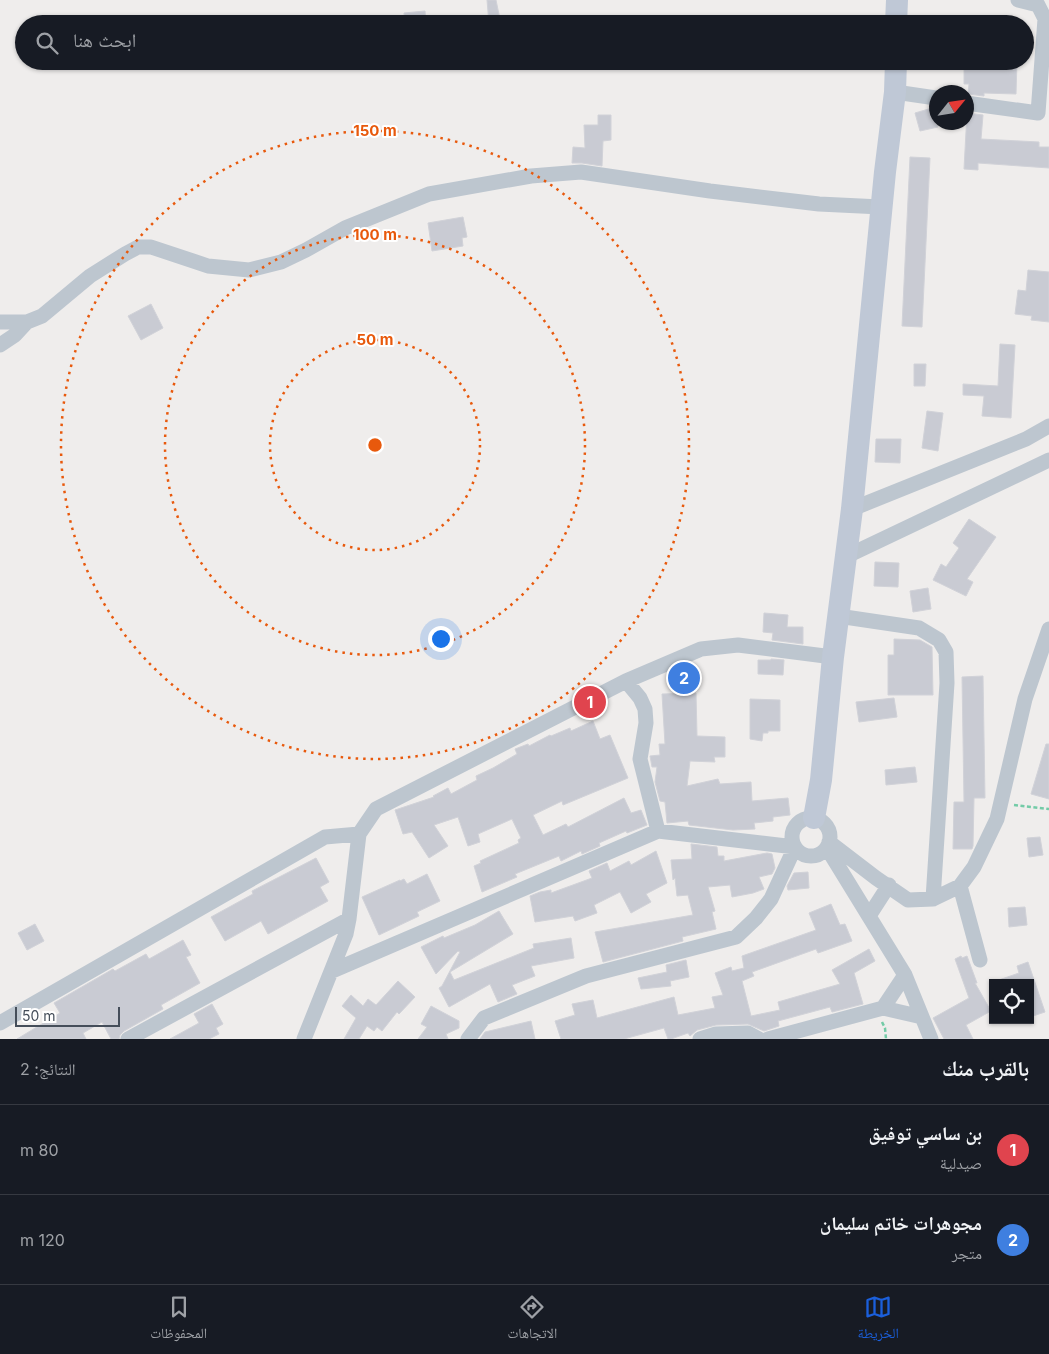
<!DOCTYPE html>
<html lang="ar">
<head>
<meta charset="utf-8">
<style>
	body { margin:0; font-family:Inter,"Noto Naskh Arabic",sans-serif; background:#242831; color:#f1f3f6; direction:rtl }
	.controls { position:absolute; right:15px; bottom:15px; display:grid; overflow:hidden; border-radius:0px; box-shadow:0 1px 4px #0004 }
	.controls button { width:45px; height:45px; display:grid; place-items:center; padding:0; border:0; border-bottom:1px solid #363941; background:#171b24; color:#f1f3f6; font:25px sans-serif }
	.compass { position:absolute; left:929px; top:85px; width:45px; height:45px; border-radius:50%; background:#171b24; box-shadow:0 1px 4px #0004; rotate:60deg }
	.scale { position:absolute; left:15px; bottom:12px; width:105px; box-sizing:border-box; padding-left:5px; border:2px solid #454e5a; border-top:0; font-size:14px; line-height:18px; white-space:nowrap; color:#454e5a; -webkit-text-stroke:4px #fff; paint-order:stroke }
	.you { position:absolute; left:440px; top:638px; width:18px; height:18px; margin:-12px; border:4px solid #fff; border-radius:50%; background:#1a73e8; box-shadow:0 0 0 8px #1a73e833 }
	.badge { display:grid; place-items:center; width:32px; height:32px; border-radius:50%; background:#1b5fdb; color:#fff; font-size:16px; font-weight:700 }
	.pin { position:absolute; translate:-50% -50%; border:2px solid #fff; box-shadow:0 1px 5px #0006 }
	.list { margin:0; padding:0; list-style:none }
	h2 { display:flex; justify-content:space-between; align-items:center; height:65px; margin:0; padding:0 20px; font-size:21px }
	h2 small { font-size:16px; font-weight:400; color:#9ea1a6 }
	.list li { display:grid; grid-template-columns:32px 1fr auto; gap:15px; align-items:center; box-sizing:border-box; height:90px; padding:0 20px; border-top:1px solid #363941 }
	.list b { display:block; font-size:19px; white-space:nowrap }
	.list p { margin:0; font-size:16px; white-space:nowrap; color:#9ea1a6 }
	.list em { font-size:16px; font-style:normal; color:#9ea1a6 }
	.icon { flex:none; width:28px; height:28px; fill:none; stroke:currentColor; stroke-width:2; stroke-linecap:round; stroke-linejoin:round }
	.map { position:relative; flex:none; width:1049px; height:1039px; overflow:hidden; direction:ltr }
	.search { position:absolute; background:#171b24; box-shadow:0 1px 4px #0004; left:15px; right:15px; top:15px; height:55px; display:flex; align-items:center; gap:12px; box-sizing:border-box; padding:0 18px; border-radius:28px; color:#9ea1a6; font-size:19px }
	.sheet { height:245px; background:#171b24 }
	nav { display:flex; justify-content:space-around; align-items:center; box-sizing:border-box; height:70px; border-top:1px solid #363941; background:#171b24; font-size:14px; color:#9ea1a6 }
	nav a { display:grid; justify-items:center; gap:2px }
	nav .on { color:#1b5fdb }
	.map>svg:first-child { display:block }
	.building { fill:#c9cbd3; stroke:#d1d2d8 }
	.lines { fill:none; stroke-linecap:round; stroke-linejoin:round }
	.path { stroke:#73cba7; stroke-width:2.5; stroke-dasharray:4 2.5; stroke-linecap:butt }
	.street { stroke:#bdc6cf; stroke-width:15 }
	.secondary { stroke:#bfc8d6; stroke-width:22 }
	.ring { fill:none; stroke:#e8590c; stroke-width:2.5; stroke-dasharray:2.5 5 }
	.centre { fill:#e8590c; stroke:#fff; stroke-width:2.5 }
	.ring-label { font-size:15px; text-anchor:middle; font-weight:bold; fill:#e8590c; stroke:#fff; stroke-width:4; stroke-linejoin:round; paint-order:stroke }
</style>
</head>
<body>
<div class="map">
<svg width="1049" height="1039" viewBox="0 0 1049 1039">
	<rect width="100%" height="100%" fill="#efedec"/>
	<!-- building -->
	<path class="building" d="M 487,0 L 496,0 L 501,24 L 489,24 Z
		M 425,11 L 426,24 L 405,24 L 404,13 Z
		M 988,61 L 1017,61 L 1016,94 L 984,93 L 984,96 L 968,94 L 969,84 L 964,84 L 964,66 L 988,66 Z
		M 932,108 L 938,127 L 920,131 L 915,113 Z
		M 967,113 L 983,115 L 981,139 L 1039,142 L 1039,147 L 1049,147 L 1049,168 L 978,163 L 978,170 L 964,169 Z
		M 598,115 L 611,115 L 611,140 L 603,141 L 602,166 L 582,163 L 572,163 L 573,147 L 585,148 L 584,125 L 598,125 Z
		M 910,157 L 930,158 L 922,327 L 902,326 Z
		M 463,217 L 467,237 L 462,238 L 463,246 L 432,251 L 428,223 Z
		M 1028,270 L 1049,272 L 1049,322 L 1031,320 L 1032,316 L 1015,314 L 1018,290 L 1026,291 Z
		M 151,304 L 163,328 L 141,340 L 128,316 Z
		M 1000,344 L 1015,345 L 1011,418 L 982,416 L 984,396 L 963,395 L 963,384 L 998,386 Z
		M 914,364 L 926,364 L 925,386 L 914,386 Z
		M 927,411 L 943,413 L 938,451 L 922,448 Z
		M 876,439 L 901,439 L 900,463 L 875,462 Z
		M 969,519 L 996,537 L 967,579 L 973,582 L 966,596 L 933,580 L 941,564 L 946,567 L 959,548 L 953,543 Z
		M 875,562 L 899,563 L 898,587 L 874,586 Z
		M 928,588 L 931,609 L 913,612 L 910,591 Z
		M 764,613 L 788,615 L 787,627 L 803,627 L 803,644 L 772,640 L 773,633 L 763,632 Z
		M 894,639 L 920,640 L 932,647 L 933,695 L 888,695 L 888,655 L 894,655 Z
		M 771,659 L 784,660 L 783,675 L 758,674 L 758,660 L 771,660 Z
		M 983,676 L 985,798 L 974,798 L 973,846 L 972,849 L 953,849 L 954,802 L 964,802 L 962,677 Z
		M 696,693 L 697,736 L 725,737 L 725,757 L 714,757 L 715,762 L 690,761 L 687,786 L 718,779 L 720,784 L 751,782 L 752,801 L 788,798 L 790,815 L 773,817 L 773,821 L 754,823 L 755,829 L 733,830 L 689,825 L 688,821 L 667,823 L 665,802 L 660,801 L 655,782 L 657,767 L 652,767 L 650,756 L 660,755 L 659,744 L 665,744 L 662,694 Z
		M 894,698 L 897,717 L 859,722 L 856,702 Z
		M 750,699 L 780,700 L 780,731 L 768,731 L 768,733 L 763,733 L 762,741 L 750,739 Z
		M 593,721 L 600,739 L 610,735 L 628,778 L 563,805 L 562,801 L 533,815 L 543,835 L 566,824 L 568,827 L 624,798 L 631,813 L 641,810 L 647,825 L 627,833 L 626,831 L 599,843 L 600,846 L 582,854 L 581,851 L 561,861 L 559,856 L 515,874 L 517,877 L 482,892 L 474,866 L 481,863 L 480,861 L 519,843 L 518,840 L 521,838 L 512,819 L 478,834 L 480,842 L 468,846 L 458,817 L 434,825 L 448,846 L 429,858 L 412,832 L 403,834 L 395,810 L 434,797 L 433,796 L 448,788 L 451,794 L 477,780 L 476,776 L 493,768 L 517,754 L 515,749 L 528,744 L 529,746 L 550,735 L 551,736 L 570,728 L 571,731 Z
		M 1046,744 L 1049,744 L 1049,799 L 1031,794 Z
		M 915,767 L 917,782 L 886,785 L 885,770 Z
		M 1040,837 L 1043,855 L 1029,857 L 1027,838 Z
		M 691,844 L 717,847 L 718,856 L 724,856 L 724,861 L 767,853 L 772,854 L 775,868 L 772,874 L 759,877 L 764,889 L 753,893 L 732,897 L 730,885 L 708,887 L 715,911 L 712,912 L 716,929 L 682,937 L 683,941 L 603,962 L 595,932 L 693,915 L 688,895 L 677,896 L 675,878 L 673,880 L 671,860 L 692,859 Z
		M 656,851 L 667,883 L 646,894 L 651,902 L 631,913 L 620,892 L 594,905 L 597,913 L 575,921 L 573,916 L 535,922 L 530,896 L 540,892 L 551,890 L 551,893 L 592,878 L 589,871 L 607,863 L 610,871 L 629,861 L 631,865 Z
		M 316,858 L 329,882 L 320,887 L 328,901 L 268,934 L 261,921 L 225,941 L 211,917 L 253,894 L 252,891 Z
		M 808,872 L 809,888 L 788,890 L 787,886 L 794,873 Z
		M 427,874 L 440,901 L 417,912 L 419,916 L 379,935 L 362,897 L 400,880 L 400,881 L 404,879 L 407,884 Z
		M 831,904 L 840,925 L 845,924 L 852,941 L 818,953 L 816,949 L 752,972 L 754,976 L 742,981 L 751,1016 L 780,1010 L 778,1002 L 840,984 L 832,970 L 869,949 L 875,961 L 854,973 L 863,1004 L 832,1012 L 830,1007 L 778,1021 L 779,1026 L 764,1031 L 748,1024 L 716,1025 L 697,1030 L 690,1036 L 688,1033 L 671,1039 L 668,1039 L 664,1028 L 624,1039 L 561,1039 L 555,1021 L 575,1015 L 572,1004 L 593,1000 L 597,1018 L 674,997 L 678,1015 L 715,1008 L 712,997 L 723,995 L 715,973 L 731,967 L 732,971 L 744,968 L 742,956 L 816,930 L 809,913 Z
		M 1025,907 L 1027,925 L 1009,927 L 1008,908 Z
		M 499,911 L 513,934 L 450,972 L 454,980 L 534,948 L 533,944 L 571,938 L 574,958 L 531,966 L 535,976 L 512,985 L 517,994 L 498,1002 L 490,984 L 449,1007 L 439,988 L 442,986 L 460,952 L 458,951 L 436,974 L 421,947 L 443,936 L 444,938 L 475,925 Z
		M 35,924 L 44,941 L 27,950 L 18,933 Z
		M 183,940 L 191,955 L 186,957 L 200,983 L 161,1005 L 163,1009 L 124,1031 L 120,1035 L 119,1039 L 111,1039 L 102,1022 L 83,1033 L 86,1039 L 17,1039 L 60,1013 L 54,1003 L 113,969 L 115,971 L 146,954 L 149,959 Z
		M 961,956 L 962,958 L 967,956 L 977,983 L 975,983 L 991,1011 L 966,1025 L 973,1039 L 944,1039 L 933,1018 L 969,998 L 955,959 Z
		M 686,960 L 689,977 L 670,981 L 671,986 L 641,989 L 638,978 L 667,972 L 666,965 Z
		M 1028,962 L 1045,1012 L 1030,1017 L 1030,983 L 997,983 L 996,981 L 1019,973 L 1017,966 Z
		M 398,981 L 415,997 L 399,1014 L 397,1012 L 382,1031 L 377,1027 L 374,1031 L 367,1026 L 359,1039 L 344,1039 L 356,1018 L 342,1006 L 351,995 L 363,1006 L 368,999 L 376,1005 Z
		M 212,1004 L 223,1024 L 216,1028 L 219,1034 L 209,1039 L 170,1039 L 199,1023 L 194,1014 Z
		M 431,1006 L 459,1021 L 459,1028 L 446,1034 L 448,1039 L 418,1039 L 427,1027 L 421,1024 Z
		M 531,1021 L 535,1039 L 480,1039 L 485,1032 Z"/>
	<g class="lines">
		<!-- path -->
		<path class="path" d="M 1014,805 L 1049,809
			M 882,1022 L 885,1028 L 886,1039"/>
		<!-- street -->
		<path class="street" d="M 1018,0 L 1038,5 L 1045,19 L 1049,19
			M 895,92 L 936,98
			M 966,103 L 1038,113 L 1045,19
			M 0,322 L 27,322 L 42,316 L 90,276 L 125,254 L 138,247 L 151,247 L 208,266 L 249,270 L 281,262 L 306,250 L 345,228 L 429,194 L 531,176 L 581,172 L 710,191 L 819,204 L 881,207
			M 0,345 L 15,335 L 27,322
			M 852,509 L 1026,439 L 1049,426
			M 845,557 L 1049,460
			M 838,616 L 919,628 L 939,640 L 946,652 L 947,683 L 933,899
			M 626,681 L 640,698 L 645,709 L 646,723 L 640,759 L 658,831
			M792 837a19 19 0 1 1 38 0a19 19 0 1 1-38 0Z
			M 829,842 L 876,878 L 908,900 L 933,899 L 960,886 L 974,867 L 997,819 L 1025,699 L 1049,629
			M 827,848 L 905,975 L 931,1039
			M 960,886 L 980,960
			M 869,916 L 889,885
			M 332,971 L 658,831 L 795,847 L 771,899 L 756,918 L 736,937 L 586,976 L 484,1018 L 468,1039
			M 883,1008 L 922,1017
			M 0,1023 L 325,837 L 359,834
			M 128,1039 L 349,919
			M 304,1039 L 346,934 L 349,919 L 359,834 L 376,809 L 626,681 L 701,649 L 738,645 L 833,657
			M 700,1039 L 716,1034 L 748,1033 L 759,1039
			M 768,1039 L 883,1008 L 905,975"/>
		<!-- secondary -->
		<path class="secondary" d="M 896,24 L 897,0
			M 814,818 L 821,780 L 833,657 L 852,509 L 885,172 L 895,92 L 896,61"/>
	</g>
	<!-- distance rings -->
	<g class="ring">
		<circle cx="375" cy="445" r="105"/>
		<circle cx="375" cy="445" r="210"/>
		<circle cx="375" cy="445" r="314"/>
	</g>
	<circle cx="375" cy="445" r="8" class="centre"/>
	<g class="ring-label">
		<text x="375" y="136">150 m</text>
		<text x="375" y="240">100 m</text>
		<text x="375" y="345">50 m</text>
	</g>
</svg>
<div class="controls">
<button><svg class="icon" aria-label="locate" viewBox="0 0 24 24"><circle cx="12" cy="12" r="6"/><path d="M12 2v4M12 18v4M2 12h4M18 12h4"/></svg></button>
</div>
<svg class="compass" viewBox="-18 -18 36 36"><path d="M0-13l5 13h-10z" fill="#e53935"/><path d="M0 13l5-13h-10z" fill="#9ea1a6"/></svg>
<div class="scale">50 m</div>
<div class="you"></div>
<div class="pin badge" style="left:590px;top:702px;background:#e0444e">1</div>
<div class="pin badge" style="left:684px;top:678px;background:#3f7fe0">2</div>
<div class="search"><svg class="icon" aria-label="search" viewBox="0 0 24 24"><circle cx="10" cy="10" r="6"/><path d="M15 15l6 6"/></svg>ابحث هنا</div>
</div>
<section class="sheet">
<h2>بالقرب منك<small>النتائج: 2</small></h2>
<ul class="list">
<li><span class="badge" style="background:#e0444e">1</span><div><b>بن ساسي توفيق</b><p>صيدلية</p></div><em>80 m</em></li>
<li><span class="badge" style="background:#3f7fe0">2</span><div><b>مجوهرات خاتم سليمان</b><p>متجر</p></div><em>120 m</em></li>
</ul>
</section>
<nav>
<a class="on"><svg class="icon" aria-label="map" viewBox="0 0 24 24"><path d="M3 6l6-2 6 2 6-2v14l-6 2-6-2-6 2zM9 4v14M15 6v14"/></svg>الخريطة</a>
<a><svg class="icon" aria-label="directions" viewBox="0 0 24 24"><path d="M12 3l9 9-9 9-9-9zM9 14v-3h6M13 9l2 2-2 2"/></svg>الاتجاهات</a>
<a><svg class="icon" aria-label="saved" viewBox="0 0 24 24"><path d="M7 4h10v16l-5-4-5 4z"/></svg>المحفوظات</a>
</nav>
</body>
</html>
